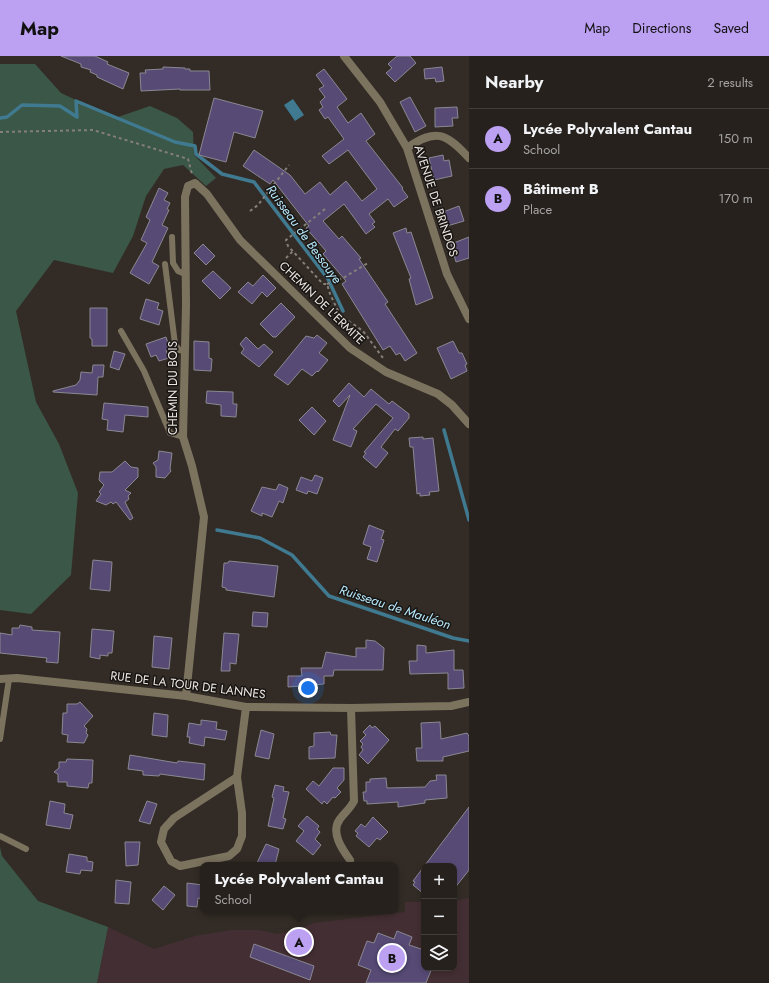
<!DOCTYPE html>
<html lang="en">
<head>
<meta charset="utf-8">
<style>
	body { margin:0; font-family:Jost,sans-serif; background:#322e29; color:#f1f3f6 }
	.controls { position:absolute; right:12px; bottom:12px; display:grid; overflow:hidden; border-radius:8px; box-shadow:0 2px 6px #0003 }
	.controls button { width:36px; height:36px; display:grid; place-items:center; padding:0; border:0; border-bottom:1px solid #423e3b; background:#26211c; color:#f1f3f6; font:20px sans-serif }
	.you { position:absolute; left:308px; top:632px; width:14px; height:14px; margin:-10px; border:3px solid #fff; border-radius:50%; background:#1a73e8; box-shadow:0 0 0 6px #1a73e833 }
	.badge { display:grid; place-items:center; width:26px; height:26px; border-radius:50%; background:#bca0f2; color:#111; font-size:13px; font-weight:700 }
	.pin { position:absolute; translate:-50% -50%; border:2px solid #fff; box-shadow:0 1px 4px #0006 }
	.popup { position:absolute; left:200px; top:806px; width:198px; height:52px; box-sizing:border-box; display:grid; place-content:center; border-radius:8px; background:#26211c; filter:drop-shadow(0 1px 3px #0005); font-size:13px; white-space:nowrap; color:#a4a3a3 }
	.popup b { font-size:15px; color:#f1f3f6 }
	.popup::after { content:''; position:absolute; left:50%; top:100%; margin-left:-8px; border:8px solid transparent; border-top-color:#26211c }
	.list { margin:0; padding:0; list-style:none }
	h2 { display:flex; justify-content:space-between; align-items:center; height:52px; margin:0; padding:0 16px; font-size:17px }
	h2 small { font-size:13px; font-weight:400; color:#a4a3a3 }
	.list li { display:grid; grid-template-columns:26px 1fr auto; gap:12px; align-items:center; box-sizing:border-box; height:60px; padding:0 16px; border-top:1px solid #423e3b }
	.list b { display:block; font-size:15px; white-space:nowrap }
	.list p { margin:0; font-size:13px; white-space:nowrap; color:#a4a3a3 }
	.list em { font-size:13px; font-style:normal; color:#a4a3a3 }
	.icon { flex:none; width:22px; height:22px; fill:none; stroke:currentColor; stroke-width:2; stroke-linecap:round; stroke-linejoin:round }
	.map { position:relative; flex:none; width:469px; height:927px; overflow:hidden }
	header { display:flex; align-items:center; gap:24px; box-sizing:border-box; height:56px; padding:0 20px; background:#bca0f2; color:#111 }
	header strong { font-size:19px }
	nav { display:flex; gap:22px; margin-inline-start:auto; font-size:14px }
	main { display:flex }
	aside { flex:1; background:#26211c }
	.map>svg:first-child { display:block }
	.education { fill:#432f33 }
	.green { fill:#3b5747 }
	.water { fill:#407a91 }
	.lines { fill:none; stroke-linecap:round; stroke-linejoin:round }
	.stream { stroke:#407a91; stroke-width:3.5 }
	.building { fill:#574b76; stroke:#8a8892 }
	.path { stroke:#857f7a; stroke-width:2; stroke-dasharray:3 3; stroke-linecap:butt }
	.service { stroke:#7c735f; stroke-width:6 }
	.minor { stroke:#7c735f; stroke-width:8 }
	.labels { text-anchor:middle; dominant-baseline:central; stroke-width:3; stroke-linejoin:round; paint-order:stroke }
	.street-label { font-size:12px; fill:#ece7e3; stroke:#181512 }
	.water-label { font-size:13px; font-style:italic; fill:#b5e8fd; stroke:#181512 }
</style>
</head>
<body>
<header>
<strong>Map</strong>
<nav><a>Map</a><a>Directions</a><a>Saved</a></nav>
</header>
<main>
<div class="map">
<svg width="469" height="927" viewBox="0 0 469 927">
	<rect width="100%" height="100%" fill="#332c26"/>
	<!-- education -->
	<path class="education" d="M 469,842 L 469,927 L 97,927 L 108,871 L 154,893 L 195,880 L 231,874 L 259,874 L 277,878 L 298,874 L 314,867 L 405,856 L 405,846 L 424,846 L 424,912 L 454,912 L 454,845 Z"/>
	<!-- green -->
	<path class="green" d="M 0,8 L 35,8 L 61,37 L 115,62 L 150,50 L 177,62 L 193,76 L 194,99 L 216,122 L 206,130 L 183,109 L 164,113 L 146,140 L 133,180 L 113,217 L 54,204 L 16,255 L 36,346 L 59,388 L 78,437 L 71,519 L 31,558 L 0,554 Z
		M 0,791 L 2,800 L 38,845 L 108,871 L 97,927 L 0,927 Z"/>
	<!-- water -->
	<path class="water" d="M 293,43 L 304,59 L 295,65 L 284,49 Z"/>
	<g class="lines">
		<!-- stream -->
		<path class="stream" d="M 0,62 L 7,61 L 22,49 L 60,50 L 77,61 L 76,45 L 175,86 L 195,90 L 196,98 L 222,118 L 254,126 L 328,223 L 343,255
			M 444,374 L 469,464
			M 217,474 L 260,482 L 292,499 L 329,540 L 453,582 L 469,585"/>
	</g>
	<!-- building -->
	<path class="building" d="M 61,0 L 95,0 L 108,6 L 107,8 L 129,17 L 123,33 L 97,21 L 97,19 L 90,16 L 91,14 L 81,11 L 81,8 Z
		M 397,0 L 410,0 L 416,7 L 395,26 L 386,17 L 392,12 L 388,8 Z
		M 163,11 L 185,12 L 185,13 L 190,13 L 190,15 L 209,15 L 210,34 L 180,34 L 180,33 L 141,35 L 140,17 L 146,17 L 145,14 L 163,13 Z
		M 442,11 L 444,25 L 436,26 L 435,22 L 425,23 L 424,13 Z
		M 324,13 L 347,43 L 337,51 L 348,67 L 361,57 L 375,78 L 366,85 L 403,132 L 402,133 L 408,141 L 394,151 L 388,143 L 369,158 L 375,166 L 372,168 L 375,171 L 366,178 L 344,148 L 323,165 L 339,183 L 342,180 L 361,202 L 359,203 L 388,246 L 385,248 L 417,297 L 405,305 L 400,297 L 396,299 L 390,290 L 383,294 L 342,228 L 346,225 L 323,198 L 326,195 L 306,172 L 309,170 L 273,124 L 270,128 L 243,110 L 254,94 L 290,119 L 305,138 L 320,126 L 330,139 L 346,125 L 362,145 L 377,133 L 348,94 L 329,108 L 322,100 L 344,83 L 328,61 L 325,63 L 319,54 L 323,51 L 320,46 L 325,41 L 319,33 L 324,30 L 316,19 Z
		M 410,41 L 426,70 L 415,76 L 400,46 Z
		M 214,42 L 263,55 L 255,82 L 234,76 L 226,106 L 199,99 Z
		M 457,51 L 458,62 L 452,62 L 453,70 L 435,71 L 435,52 Z
		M 443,99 L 444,105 L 449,104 L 452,120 L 434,124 L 429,102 Z
		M 159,132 L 168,137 L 164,144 L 170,147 L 167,153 L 169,154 L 162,169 L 168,172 L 152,206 L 159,210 L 149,228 L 130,217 L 147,187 L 141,184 L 150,164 L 146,161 Z
		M 459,150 L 464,165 L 447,170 L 443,156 Z
		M 406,172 L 407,177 L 411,176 L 433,242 L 416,249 L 409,223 L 411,222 L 393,177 Z
		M 469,181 L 469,202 L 456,206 L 451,188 Z
		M 203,188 L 215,200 L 206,209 L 194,197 Z
		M 213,215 L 231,232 L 220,243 L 202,225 Z
		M 263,219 L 276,232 L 267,241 L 262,236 L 252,248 L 238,236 L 248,226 L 253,230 Z
		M 146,243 L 159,247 L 157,253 L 163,255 L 159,269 L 140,263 Z
		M 281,247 L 295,261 L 276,281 L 273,281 L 260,268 Z
		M 90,252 L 107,252 L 107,290 L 92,290 L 92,283 L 90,282 Z
		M 317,279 L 327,287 L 319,297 L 328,304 L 318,316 L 317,315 L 312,320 L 302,313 L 288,329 L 274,319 L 306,280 L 314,282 Z
		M 166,281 L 170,293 L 166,294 L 169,302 L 159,305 L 156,299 L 151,301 L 146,288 Z
		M 246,281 L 258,293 L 264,288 L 273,296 L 259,311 L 241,297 L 244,293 L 240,288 Z
		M 194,285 L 209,286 L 209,302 L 212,303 L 211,315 L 194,314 Z
		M 453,285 L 459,297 L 462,297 L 467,308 L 465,309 L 467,315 L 451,323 L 437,292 Z
		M 114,295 L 125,298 L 119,314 L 110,311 Z
		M 93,309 L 104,309 L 103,321 L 98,321 L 97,339 L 53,336 L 53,335 L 76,329 L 80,324 L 81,316 L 92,317 Z
		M 349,327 L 364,341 L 371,333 L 389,348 L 392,345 L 409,358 L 409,362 L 398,375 L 395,373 L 381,391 L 388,397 L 376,412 L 363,401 L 366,397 L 364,396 L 393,362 L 376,348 L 353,373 L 357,375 L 351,391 L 333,384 L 350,339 L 339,351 L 333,345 Z
		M 207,335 L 233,336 L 233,348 L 237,348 L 236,361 L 221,360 L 221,349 L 206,347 Z
		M 104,347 L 148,351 L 148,361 L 125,359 L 123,376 L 107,374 L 108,364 L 102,363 Z
		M 312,351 L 326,365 L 314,379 L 299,364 Z
		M 423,381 L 423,383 L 433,382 L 439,435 L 429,436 L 430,439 L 420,440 L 420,437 L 417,438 L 413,391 L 410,391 L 409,382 Z
		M 159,395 L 172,397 L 170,413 L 171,415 L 165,422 L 156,421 L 156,411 L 153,407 L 158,404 Z
		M 125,405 L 131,411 L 138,412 L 138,421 L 125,434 L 131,437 L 128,440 L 129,443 L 125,446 L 133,462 L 130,464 L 116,446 L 113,448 L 111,446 L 106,449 L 96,445 L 101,438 L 99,436 L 104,429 L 99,424 L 100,416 L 112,416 Z
		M 315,419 L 323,422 L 317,438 L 308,435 L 307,438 L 296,434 L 301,421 L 312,425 Z
		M 279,428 L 288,432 L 283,447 L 279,445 L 272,461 L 262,457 L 262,460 L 251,455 L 262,431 L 276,434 Z
		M 369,469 L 384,475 L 381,483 L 384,484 L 377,506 L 367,503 L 371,491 L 363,488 Z
		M 93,504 L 112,506 L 110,535 L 90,533 Z
		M 229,505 L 278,510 L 274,541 L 226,534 L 226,532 L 222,531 L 224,507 L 228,507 Z
		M 253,556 L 268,557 L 267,571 L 252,570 Z
		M 20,569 L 32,571 L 32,574 L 60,576 L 58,607 L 46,606 L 47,602 L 0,597 L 0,577 L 12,579 L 12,572 L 19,572 Z
		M 92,573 L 114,575 L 112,597 L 108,597 L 108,600 L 100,599 L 100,603 L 90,601 Z
		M 224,577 L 239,578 L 236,608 L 230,607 L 230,615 L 221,615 Z
		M 154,580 L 172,582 L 169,613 L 152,611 Z
		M 366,584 L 375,585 L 384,592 L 383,614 L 334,614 L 333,620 L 324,620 L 324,628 L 288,631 L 288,620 L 302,620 L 301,612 L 322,612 L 326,596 L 356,601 L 356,592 L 366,592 Z
		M 417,589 L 426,590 L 426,597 L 454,594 L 454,614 L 463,614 L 464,632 L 448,633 L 448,617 L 410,618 L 409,605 L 417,605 Z
		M 80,646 L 93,660 L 84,670 L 87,673 L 86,677 L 88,679 L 84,687 L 67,686 L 68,679 L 62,678 L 63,657 L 67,657 L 67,648 L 77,648 Z
		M 154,657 L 168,659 L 167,681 L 152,679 Z
		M 201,664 L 217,666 L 216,673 L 227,675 L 225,684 L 205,681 L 204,690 L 189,687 L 190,681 L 187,681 L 189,667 L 201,669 Z
		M 440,666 L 441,683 L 467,677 L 469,680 L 469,695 L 443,701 L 443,705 L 417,705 L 416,692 L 422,692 L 421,667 Z
		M 370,669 L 372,672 L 375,670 L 389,684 L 368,708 L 359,699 L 363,694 L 361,691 L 363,688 L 360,685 L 366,679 L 363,676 Z
		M 261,674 L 274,678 L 269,703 L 255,700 Z
		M 330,676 L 331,679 L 337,679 L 335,702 L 309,703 L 309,691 L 314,690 L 314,677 Z
		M 130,699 L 177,707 L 178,705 L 205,708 L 204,724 L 160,718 L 159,720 L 143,719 L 143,715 L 128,713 Z
		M 67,703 L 93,704 L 92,727 L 89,727 L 88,732 L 67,730 L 67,726 L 58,726 L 58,718 L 54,716 L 59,712 L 59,706 L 66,706 Z
		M 333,712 L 344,712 L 344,724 L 337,732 L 341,736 L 335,742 L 333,741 L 327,748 L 324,745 L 322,748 L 306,733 L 313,725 L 319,730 Z
		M 436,719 L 446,719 L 447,742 L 425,744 L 425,747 L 405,750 L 398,751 L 398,746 L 367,748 L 367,745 L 364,745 L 363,736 L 366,736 L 366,726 L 370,726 L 370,723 L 386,722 L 387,732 L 425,731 L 430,725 L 437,724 Z
		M 275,729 L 284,731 L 283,735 L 289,736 L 283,762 L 286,763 L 283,773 L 268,770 L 274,742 L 272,741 Z
		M 50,745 L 65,748 L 64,757 L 73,759 L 70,773 L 46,769 Z
		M 147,745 L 157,748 L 150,768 L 139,765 Z
		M 469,751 L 469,814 L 454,833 L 454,810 L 424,810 L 424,838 L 413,829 L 415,826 L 413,825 Z
		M 307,760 L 319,770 L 317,773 L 320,776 L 315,783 L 321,789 L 313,799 L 296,785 L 304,775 L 298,770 Z
		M 373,761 L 388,776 L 380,784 L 377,782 L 369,791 L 356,780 L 358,777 L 355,775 L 361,768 L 365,771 Z
		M 125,786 L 140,786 L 138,809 L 126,810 Z
		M 266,788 L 279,793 L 275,809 L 256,809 Z
		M 69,798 L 87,801 L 87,805 L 93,806 L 92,815 L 81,814 L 80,818 L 66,816 Z
		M 116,824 L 131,826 L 129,848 L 115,847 Z
		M 187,827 L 203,829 L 203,843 L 198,842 L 197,851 L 187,850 Z
		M 164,830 L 175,839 L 163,854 L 152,844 Z
		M 397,875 L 412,881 L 409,889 L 424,894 L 424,912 L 432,912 L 426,927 L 366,927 L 371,914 L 358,909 L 367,885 L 374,887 L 378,877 L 394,883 Z
		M 254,888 L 314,910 L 310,924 L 250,901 Z"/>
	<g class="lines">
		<!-- path -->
		<path class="path" d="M 0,76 L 93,74 L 188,103 L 192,118
			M 325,153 L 286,184 L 288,190 L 323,228 L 327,228 L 330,238 L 340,259 L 363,275 L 383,302
			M 250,155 L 258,149 L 289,109
			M 286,202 L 293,195
			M 327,228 L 343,222 L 368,207"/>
		<!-- service -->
		<path class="service" d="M 172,181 L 173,207 L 178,215 L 185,218
			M 165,208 L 175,288 L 179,294 L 185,295
			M 121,275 L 144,315 L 170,377 L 183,381
			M 0,683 L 9,623
			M 0,780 L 26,793"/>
		<!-- minor -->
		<path class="minor" d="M 344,0 L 380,46 L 407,92 L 447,218 L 469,263
			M 407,92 C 436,72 446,77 469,102
			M 0,623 L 17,622 L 186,640 L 246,651 L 351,652 L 451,650 L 469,646
			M 186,640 L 204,461 L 192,410 L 183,381 L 186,249 L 185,141 L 188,130 L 195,127 L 207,138 L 240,184 L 350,292 L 386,316 L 438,338 L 452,349 L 469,368
			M 237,721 L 174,762 L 164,773 L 161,786 L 171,805 L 180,810 L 229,800 L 237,793 L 242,780 L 242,757 L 237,721 L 246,651
			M 350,804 C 342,793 330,776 340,763 C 345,756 350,753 354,745 L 351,652"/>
	</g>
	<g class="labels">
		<!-- street labels -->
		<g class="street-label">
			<text transform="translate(436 145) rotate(72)">AVENUE DE BRINDOS</text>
			<text transform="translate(322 247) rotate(44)">CHEMIN DE L'ERMITE</text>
			<text transform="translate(173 332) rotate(-90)">CHEMIN DU BOIS</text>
			<text transform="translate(188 629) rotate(7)">RUE DE LA TOUR DE LANNES</text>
		</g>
		<!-- water labels -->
		<g class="water-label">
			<text transform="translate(304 178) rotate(54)">Ruisseau de Bessouye</text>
			<text transform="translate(395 551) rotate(18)">Ruisseau de Mauléon</text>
		</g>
	</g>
</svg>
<div class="controls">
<button>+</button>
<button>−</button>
<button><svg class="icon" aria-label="layers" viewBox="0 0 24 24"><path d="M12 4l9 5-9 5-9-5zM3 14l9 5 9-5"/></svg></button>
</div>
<div class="you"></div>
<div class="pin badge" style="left:299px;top:886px">A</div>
<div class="popup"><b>Lycée Polyvalent Cantau</b>School</div>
<div class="pin badge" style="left:392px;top:902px">B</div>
</div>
<aside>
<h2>Nearby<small>2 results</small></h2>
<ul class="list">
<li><span class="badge">A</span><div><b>Lycée Polyvalent Cantau</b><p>School</p></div><em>150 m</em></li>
<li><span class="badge">B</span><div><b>Bâtiment B</b><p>Place</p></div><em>170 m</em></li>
</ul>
</aside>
</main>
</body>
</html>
